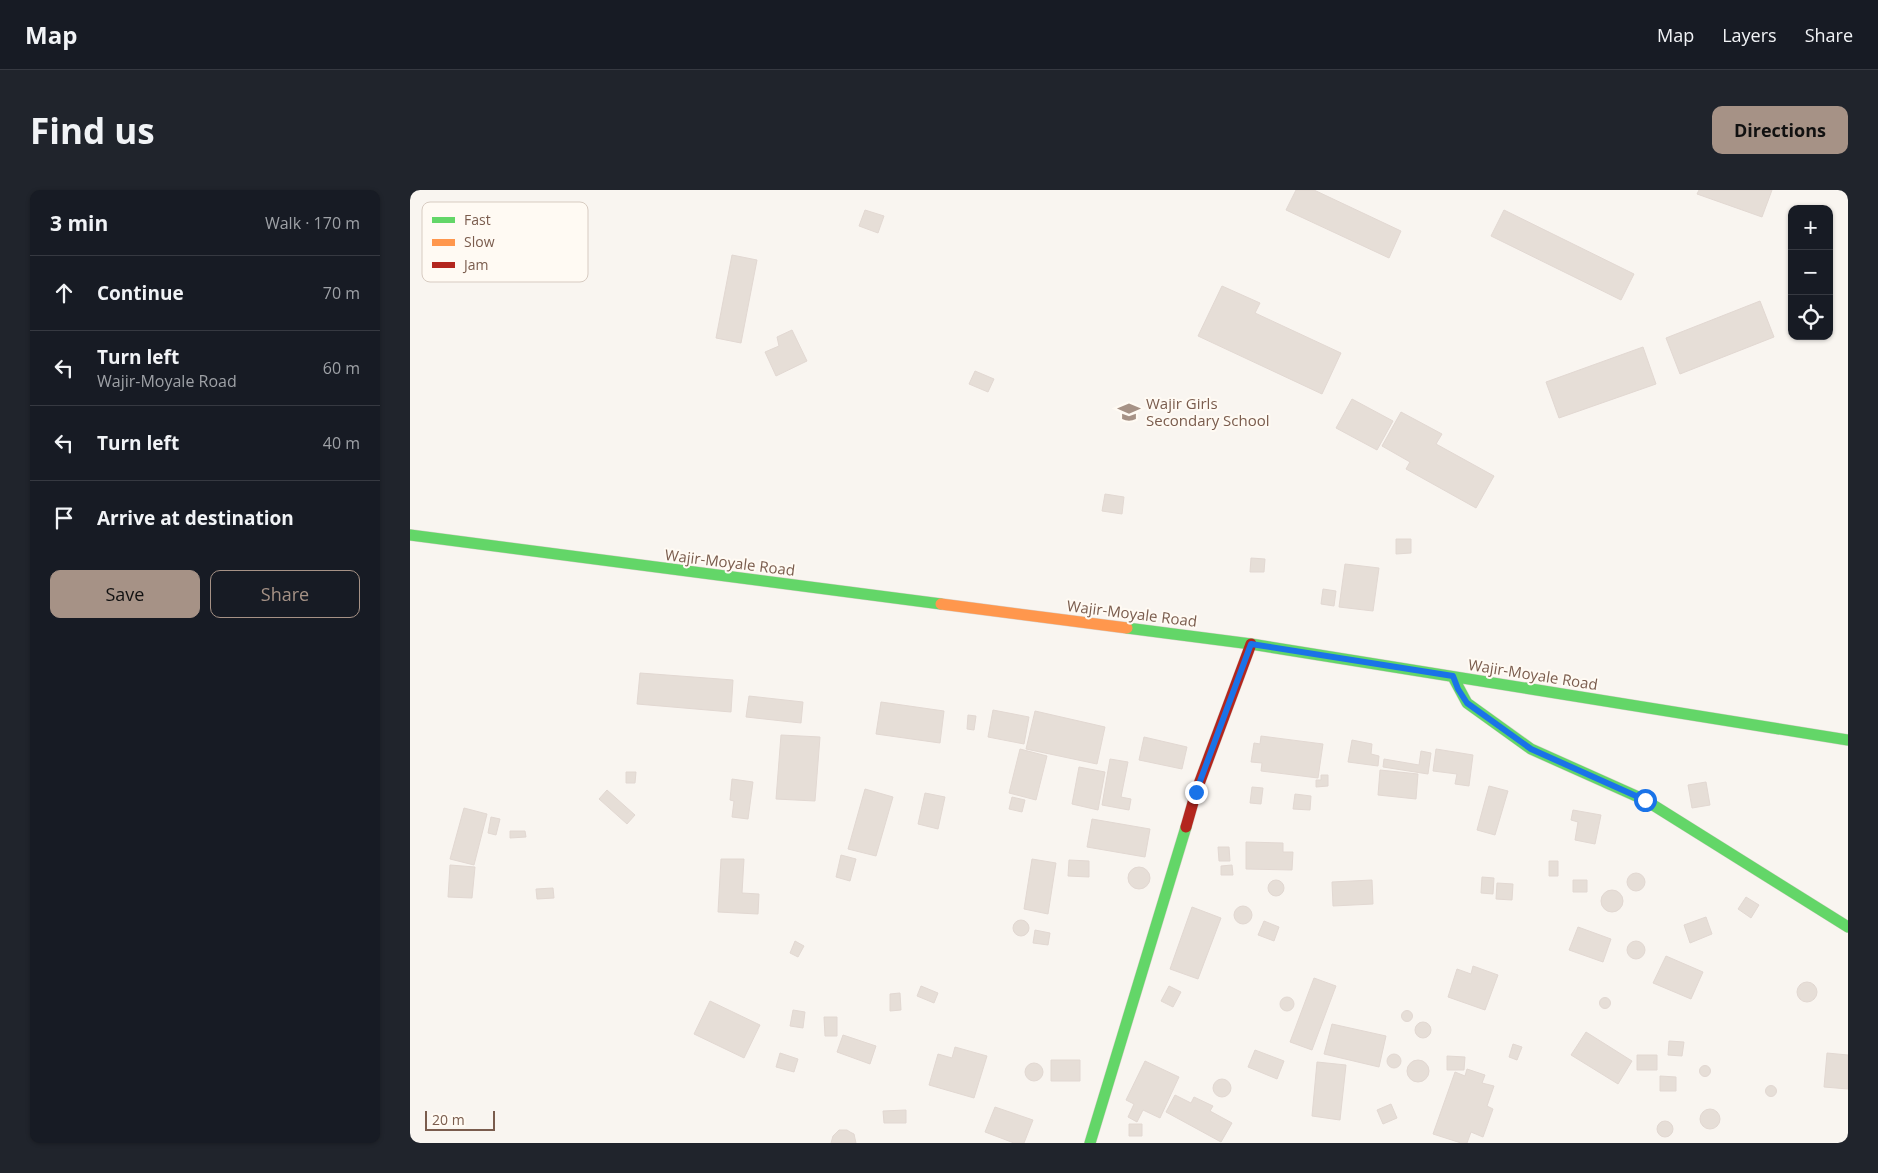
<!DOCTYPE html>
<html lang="en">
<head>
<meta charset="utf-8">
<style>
	body { margin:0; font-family:"Open Sans",sans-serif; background:#20242c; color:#f1f3f6 }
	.controls { position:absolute; right:15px; top:15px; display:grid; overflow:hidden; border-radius:10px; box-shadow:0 1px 4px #0004 }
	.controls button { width:45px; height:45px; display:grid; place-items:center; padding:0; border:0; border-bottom:1px solid #363941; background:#171b24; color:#f1f3f6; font:25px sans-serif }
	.scale { position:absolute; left:15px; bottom:12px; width:70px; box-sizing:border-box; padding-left:5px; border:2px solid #7a5c4d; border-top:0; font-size:14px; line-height:18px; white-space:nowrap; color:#7a5c4d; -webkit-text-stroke:4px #fffaf3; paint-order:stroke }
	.stop { position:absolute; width:15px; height:15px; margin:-11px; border:4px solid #1a73e8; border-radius:50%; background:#fff }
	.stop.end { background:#1a73e8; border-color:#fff; box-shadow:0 1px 5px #0008 }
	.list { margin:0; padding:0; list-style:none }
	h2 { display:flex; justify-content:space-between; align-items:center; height:65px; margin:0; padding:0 20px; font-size:21px }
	h2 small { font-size:16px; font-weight:400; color:#9ea1a6 }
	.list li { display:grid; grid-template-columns:32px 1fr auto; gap:15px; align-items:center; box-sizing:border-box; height:75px; padding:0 20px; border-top:1px solid #363941 }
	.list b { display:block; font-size:19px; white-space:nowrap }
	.list p { margin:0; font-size:16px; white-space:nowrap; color:#9ea1a6 }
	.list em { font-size:16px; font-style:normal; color:#9ea1a6 }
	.actions { display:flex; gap:10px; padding:15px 20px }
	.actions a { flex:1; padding:11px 0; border:1px solid #a69286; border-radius:10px; text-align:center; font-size:18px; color:#a69286 }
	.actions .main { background:#a69286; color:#111 }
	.icon { flex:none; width:28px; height:28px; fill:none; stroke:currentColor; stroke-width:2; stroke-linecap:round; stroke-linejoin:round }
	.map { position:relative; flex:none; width:1438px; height:953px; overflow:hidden; border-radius:10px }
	header { display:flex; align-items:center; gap:30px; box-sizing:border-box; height:70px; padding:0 25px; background:#171b24; border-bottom:1px solid #363941 }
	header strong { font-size:24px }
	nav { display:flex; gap:28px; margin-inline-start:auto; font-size:18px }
	.intro { display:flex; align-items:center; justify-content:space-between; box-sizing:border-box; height:120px; padding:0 30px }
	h1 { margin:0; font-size:35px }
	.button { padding:12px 22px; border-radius:10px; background:#a69286; color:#111; font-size:18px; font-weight:700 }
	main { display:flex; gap:30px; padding:0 30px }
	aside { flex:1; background:#171b24; border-radius:10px; box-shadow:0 1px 4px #0004 }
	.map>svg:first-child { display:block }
	.building { fill:#e6ded7; stroke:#e2d8d2 }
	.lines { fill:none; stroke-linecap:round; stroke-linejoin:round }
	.fast-casing { stroke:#d9d2cb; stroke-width:12 }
	.slow-casing { stroke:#d9d2cb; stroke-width:12 }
	.jam-casing { stroke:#d9d2cb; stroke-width:12 }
	.fast { stroke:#63d668; stroke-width:11 }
	.slow { stroke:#ff974d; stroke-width:11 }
	.jam { stroke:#b3261e; stroke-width:11 }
	.route { stroke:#1a73e8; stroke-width:6 }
	.labels { text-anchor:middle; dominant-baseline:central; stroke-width:4; stroke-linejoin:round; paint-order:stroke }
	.poi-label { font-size:15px; fill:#7a5c4d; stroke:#fffaf3; text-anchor:start }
	.street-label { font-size:15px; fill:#7a5c4d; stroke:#fffaf3 }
	.key { fill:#fffaf3; stroke:#d7cbc1; stroke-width:1 }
	.key-label { font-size:14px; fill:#7a5c4d }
</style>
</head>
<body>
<header>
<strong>Map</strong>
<nav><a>Map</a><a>Layers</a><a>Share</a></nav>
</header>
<div class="intro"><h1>Find us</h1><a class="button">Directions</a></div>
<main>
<aside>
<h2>3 min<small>Walk · 170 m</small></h2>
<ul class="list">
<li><svg class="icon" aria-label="ahead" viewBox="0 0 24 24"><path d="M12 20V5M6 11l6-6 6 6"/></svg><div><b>Continue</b></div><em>70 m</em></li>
<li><svg class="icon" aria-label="left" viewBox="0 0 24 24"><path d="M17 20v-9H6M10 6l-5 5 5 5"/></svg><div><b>Turn left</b><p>Wajir-Moyale Road</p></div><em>60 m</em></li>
<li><svg class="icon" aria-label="left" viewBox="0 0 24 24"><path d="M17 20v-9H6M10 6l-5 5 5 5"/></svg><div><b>Turn left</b></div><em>40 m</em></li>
<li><svg class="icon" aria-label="arrive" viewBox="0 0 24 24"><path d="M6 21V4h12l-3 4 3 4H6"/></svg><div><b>Arrive at destination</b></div></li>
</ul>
<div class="actions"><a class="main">Save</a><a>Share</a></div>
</aside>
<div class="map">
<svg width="1438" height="953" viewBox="0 0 1438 953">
	<rect width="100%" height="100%" fill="#f9f5f0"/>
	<!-- building -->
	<path class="building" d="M 886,0 L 904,0 L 991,41 L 979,68 L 876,20 Z
		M 1289,0 L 1362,0 L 1352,27 L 1287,4 Z
		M 455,20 L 474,26 L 468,43 L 449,36 Z
		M 1094,20 L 1224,84 L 1211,110 L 1081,46 Z
		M 322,65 L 347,70 L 331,153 L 306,148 Z
		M 812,96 L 850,113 L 845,123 L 931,163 L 912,204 L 788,146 Z
		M 1350,111 L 1364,147 L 1270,184 L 1256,148 Z
		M 382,140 L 397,171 L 366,186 L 355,162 L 369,156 L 367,147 Z
		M 1233,157 L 1246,194 L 1149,228 L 1136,192 Z
		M 565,181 L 584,189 L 578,202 L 559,194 Z
		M 942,209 L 983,231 L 967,260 L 926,238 Z
		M 991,222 L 1032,244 L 1026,254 L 1084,286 L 1066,318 L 996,279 L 1000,272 L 972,256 Z
		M 695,304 L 714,307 L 712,324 L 692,321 Z
		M 986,349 L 1001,349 L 1001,363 L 986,364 Z
		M 841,368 L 855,369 L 854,382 L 840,382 Z
		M 935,374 L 969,378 L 963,421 L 929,417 Z
		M 913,399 L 926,401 L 924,416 L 911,414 Z
		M 230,483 L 323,490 L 321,522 L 227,514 Z
		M 339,506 L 393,512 L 391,533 L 336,527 Z
		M 471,512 L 534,521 L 530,553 L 466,544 Z
		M 583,520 L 619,527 L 614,554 L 578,547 Z
		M 625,521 L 695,537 L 687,574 L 616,559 Z
		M 558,525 L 566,526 L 564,540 L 557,539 Z
		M 371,545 L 410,547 L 405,611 L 366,609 Z
		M 851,546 L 913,554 L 908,588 L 851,581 L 852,573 L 841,572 L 844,553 L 850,554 Z
		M 734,547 L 777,557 L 772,579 L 729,570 Z
		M 942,550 L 962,554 L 961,564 L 969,566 L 968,576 L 938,572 Z
		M 610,559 L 637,566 L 626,610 L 599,603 Z
		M 1026,559 L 1063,565 L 1059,596 L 1045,594 L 1047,584 L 1023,581 Z
		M 1011,561 L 1021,563 L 1018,584 L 973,577 L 974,569 L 1009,575 Z
		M 700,569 L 718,572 L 711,607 L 721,609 L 719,620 L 692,615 Z
		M 669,577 L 695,582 L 688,620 L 662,614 Z
		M 970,580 L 1008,584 L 1006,609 L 968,605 Z
		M 216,582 L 226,582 L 225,593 L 216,593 Z
		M 911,585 L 918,585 L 918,596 L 906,597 L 906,590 L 911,590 Z
		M 322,589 L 343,592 L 338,629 L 322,627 L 324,611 L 320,610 Z
		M 1296,592 L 1300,615 L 1282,618 L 1278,595 Z
		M 1079,596 L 1098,601 L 1085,645 L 1067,640 Z
		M 842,597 L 853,598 L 851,614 L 840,613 Z
		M 455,599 L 483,607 L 466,666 L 438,659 Z
		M 197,600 L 225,625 L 217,634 L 189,609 Z
		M 515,603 L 535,607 L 528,639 L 508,634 Z
		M 885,604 L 901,606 L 900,620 L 883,619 Z
		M 602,607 L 615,610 L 612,622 L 599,619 Z
		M 54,618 L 77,624 L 64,675 L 40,669 Z
		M 1163,620 L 1191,625 L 1185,654 L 1165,650 L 1168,632 L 1161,630 Z
		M 81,627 L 90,629 L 86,645 L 78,643 Z
		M 682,629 L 740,639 L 735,667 L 677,657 Z
		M 100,641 L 115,641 L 116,647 L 100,648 Z
		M 836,652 L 873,653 L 873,662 L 883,662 L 882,680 L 836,679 Z
		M 808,657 L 819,657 L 820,671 L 809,671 Z
		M 431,665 L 446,669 L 440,691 L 426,687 Z
		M 311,669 L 334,669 L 332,703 L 349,704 L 348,724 L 308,722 Z
		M 622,669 L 646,673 L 638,724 L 614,719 Z
		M 659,670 L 679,671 L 679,687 L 658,686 Z
		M 1139,671 L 1148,671 L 1148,686 L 1139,686 Z
		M 40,675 L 65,677 L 62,708 L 38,707 Z
		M 822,675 L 823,685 L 811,685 L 811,676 Z
		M718 688a11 11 0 1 1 22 0a11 11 0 1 1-22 0Z
		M1217 692a9 9 0 1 1 18 0a9 9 0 1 1-18 0Z
		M 1072,687 L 1084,688 L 1083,704 L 1071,703 Z
		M 962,690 L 963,714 L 923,716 L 922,692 Z
		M 1163,690 L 1177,690 L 1177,702 L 1163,702 Z
		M858 698a8 8 0 1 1 16 0a8 8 0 1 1-16 0Z
		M 1087,693 L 1103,694 L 1102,710 L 1086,709 Z
		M 143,698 L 144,708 L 127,709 L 126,699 Z
		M1191 711a11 11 0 1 1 22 0a11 11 0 1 1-22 0Z
		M 1336,707 L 1349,715 L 1341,728 L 1328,719 Z
		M824 725a9 9 0 1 1 18 0a9 9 0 1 1-18 0Z
		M 782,717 L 811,728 L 788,789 L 760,779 Z
		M 1296,727 L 1302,744 L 1280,753 L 1274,735 Z
		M603 738a8 8 0 1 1 16 0a8 8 0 1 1-16 0Z
		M 854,731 L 869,737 L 864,751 L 848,745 Z
		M 1168,737 L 1201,749 L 1193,772 L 1159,760 Z
		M 625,740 L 640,743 L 638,755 L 623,753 Z
		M1217 760a9 9 0 1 1 18 0a9 9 0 1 1-18 0Z
		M 385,751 L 394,756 L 388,767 L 380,763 Z
		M 1256,766 L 1293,782 L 1281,809 L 1243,793 Z
		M 1063,776 L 1088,785 L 1075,820 L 1038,807 L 1047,779 L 1061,784 Z
		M 904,788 L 926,796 L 902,860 L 880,852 Z
		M1387 802a10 10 0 1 1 20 0a10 10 0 1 1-20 0Z
		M 511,796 L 528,803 L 524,813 L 507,806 Z
		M 759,796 L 771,802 L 763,817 L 751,811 Z
		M 490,803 L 491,820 L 480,821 L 480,804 Z
		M870 814a7 7 0 1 1 14 0a7 7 0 1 1-14 0Z
		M1189.5 813a5.5 5.5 0 1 1 11 0a5.5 5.5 0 1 1-11 0Z
		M 300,811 L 350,835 L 334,868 L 284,844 Z
		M 383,820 L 395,822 L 393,838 L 380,836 Z
		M991.5 826a5.5 5.5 0 1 1 11 0a5.5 5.5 0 1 1-11 0Z
		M 414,827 L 427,827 L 427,846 L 415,846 Z
		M1005 840a8 8 0 1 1 16 0a8 8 0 1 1-16 0Z
		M 922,834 L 976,846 L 969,877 L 914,864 Z
		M 1176,842 L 1222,871 L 1208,894 L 1161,865 Z
		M 433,845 L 466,856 L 460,874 L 427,862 Z
		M 1259,851 L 1274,852 L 1272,866 L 1258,865 Z
		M 1103,854 L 1112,857 L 1107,870 L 1099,867 Z
		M 545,857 L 577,866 L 564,908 L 519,895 L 528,864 L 542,868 Z
		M 845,860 L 874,871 L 867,889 L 838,877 Z
		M 370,863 L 388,869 L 384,882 L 366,877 Z
		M 1417,863 L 1438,865 L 1438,899 L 1414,897 Z
		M977 871a7 7 0 1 1 14 0a7 7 0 1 1-14 0Z
		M 1227,865 L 1247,865 L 1247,880 L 1227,880 Z
		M 1037,866 L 1055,867 L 1054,880 L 1037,880 Z
		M 641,870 L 670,870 L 670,891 L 641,891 Z
		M997 881a11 11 0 1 1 22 0a11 11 0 1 1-22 0Z
		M 735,871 L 769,887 L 750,928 L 733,920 L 727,932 L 718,927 L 724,914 L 716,910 Z
		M 907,872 L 936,875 L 930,930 L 902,926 Z
		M615 882a9 9 0 1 1 18 0a9 9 0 1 1-18 0Z
		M1289.5 881a5.5 5.5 0 1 1 11 0a5.5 5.5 0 1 1-11 0Z
		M 1057,879 L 1075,885 L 1072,893 L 1084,896 L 1077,916 L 1083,919 L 1073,947 L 1061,942 L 1057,953 L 1051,953 L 1023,944 L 1045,882 L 1055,886 Z
		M 1250,886 L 1266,887 L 1266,901 L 1250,901 Z
		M803 898a9 9 0 1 1 18 0a9 9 0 1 1-18 0Z
		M1355.5 901a5.5 5.5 0 1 1 11 0a5.5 5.5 0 1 1-11 0Z
		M 765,905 L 781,913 L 784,907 L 803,916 L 800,921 L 822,933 L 811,952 L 756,922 Z
		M 981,914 L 987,928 L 973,934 L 967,920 Z
		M 585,917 L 623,930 L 614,953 L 604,953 L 575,942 Z
		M1290 929a10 10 0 1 1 20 0a10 10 0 1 1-20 0Z
		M 496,920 L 496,933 L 474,933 L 473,921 Z
		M1247 939a8 8 0 1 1 16 0a8 8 0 1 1-16 0Z
		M 719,934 L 732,934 L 732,946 L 719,946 Z
		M 429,940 L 437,940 L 440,942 L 444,944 L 446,953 L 421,953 L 423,946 Z"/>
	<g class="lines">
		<!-- fast casing -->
		<g class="fast-casing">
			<path id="fast" d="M 0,345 L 531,414
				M 717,438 L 841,454 L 1438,550
				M 1043,487 L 1057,513 L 1121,559 L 1235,610 L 1438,737
				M 680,953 L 776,637"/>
		</g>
		<!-- slow casing -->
		<g class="slow-casing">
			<path id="slow" d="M 531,414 L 717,438"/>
		</g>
		<!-- jam casing -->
		<g class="jam-casing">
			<path id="jam" d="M 776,637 L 786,602 L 841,454"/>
		</g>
		<!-- fast -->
		<use href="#fast" class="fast"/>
		<!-- slow -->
		<use href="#slow" class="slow"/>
		<!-- jam -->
		<use href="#jam" class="jam"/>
	</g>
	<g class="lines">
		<!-- route -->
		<path class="route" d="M 786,602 L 841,454 L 1043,486 L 1048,499 L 1057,513 L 1121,559 L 1235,610"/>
	</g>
	<!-- icons -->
	<defs>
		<g id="school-bare" transform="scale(1.725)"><path d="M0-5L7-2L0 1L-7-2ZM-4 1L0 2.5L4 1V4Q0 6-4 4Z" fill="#a69286" stroke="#fffaf3" stroke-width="2.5" paint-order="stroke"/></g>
	</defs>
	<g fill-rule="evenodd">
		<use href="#school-bare" x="719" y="222"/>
	</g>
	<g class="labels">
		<!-- poi labels -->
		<g class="poi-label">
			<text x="736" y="213">Wajir Girls<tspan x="736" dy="17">Secondary School</tspan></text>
		</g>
		<!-- street labels -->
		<g class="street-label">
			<text transform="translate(320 372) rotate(7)">Wajir-Moyale Road</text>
			<text transform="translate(722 423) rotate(7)">Wajir-Moyale Road</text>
			<text transform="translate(1123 484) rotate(9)">Wajir-Moyale Road</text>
		</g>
	</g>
	<!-- legend -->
	<rect x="12" y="12" width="166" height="80" rx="8" class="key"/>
	<rect x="22" y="27" width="23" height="6" fill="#63d668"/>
	<rect x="22" y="49" width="23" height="7" fill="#ff974d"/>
	<rect x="22" y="72" width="23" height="6" fill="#b3261e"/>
	<g class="key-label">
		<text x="54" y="35">Fast</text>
		<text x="54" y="57">Slow</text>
		<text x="54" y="80">Jam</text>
	</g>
</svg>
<div class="controls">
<button>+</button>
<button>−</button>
<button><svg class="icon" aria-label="locate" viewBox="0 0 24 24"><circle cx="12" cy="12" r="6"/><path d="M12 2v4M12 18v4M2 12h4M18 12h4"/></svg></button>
</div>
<div class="scale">20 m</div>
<div class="stop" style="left:1235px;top:610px"></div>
<div class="stop end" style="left:786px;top:602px"></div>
</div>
</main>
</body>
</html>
